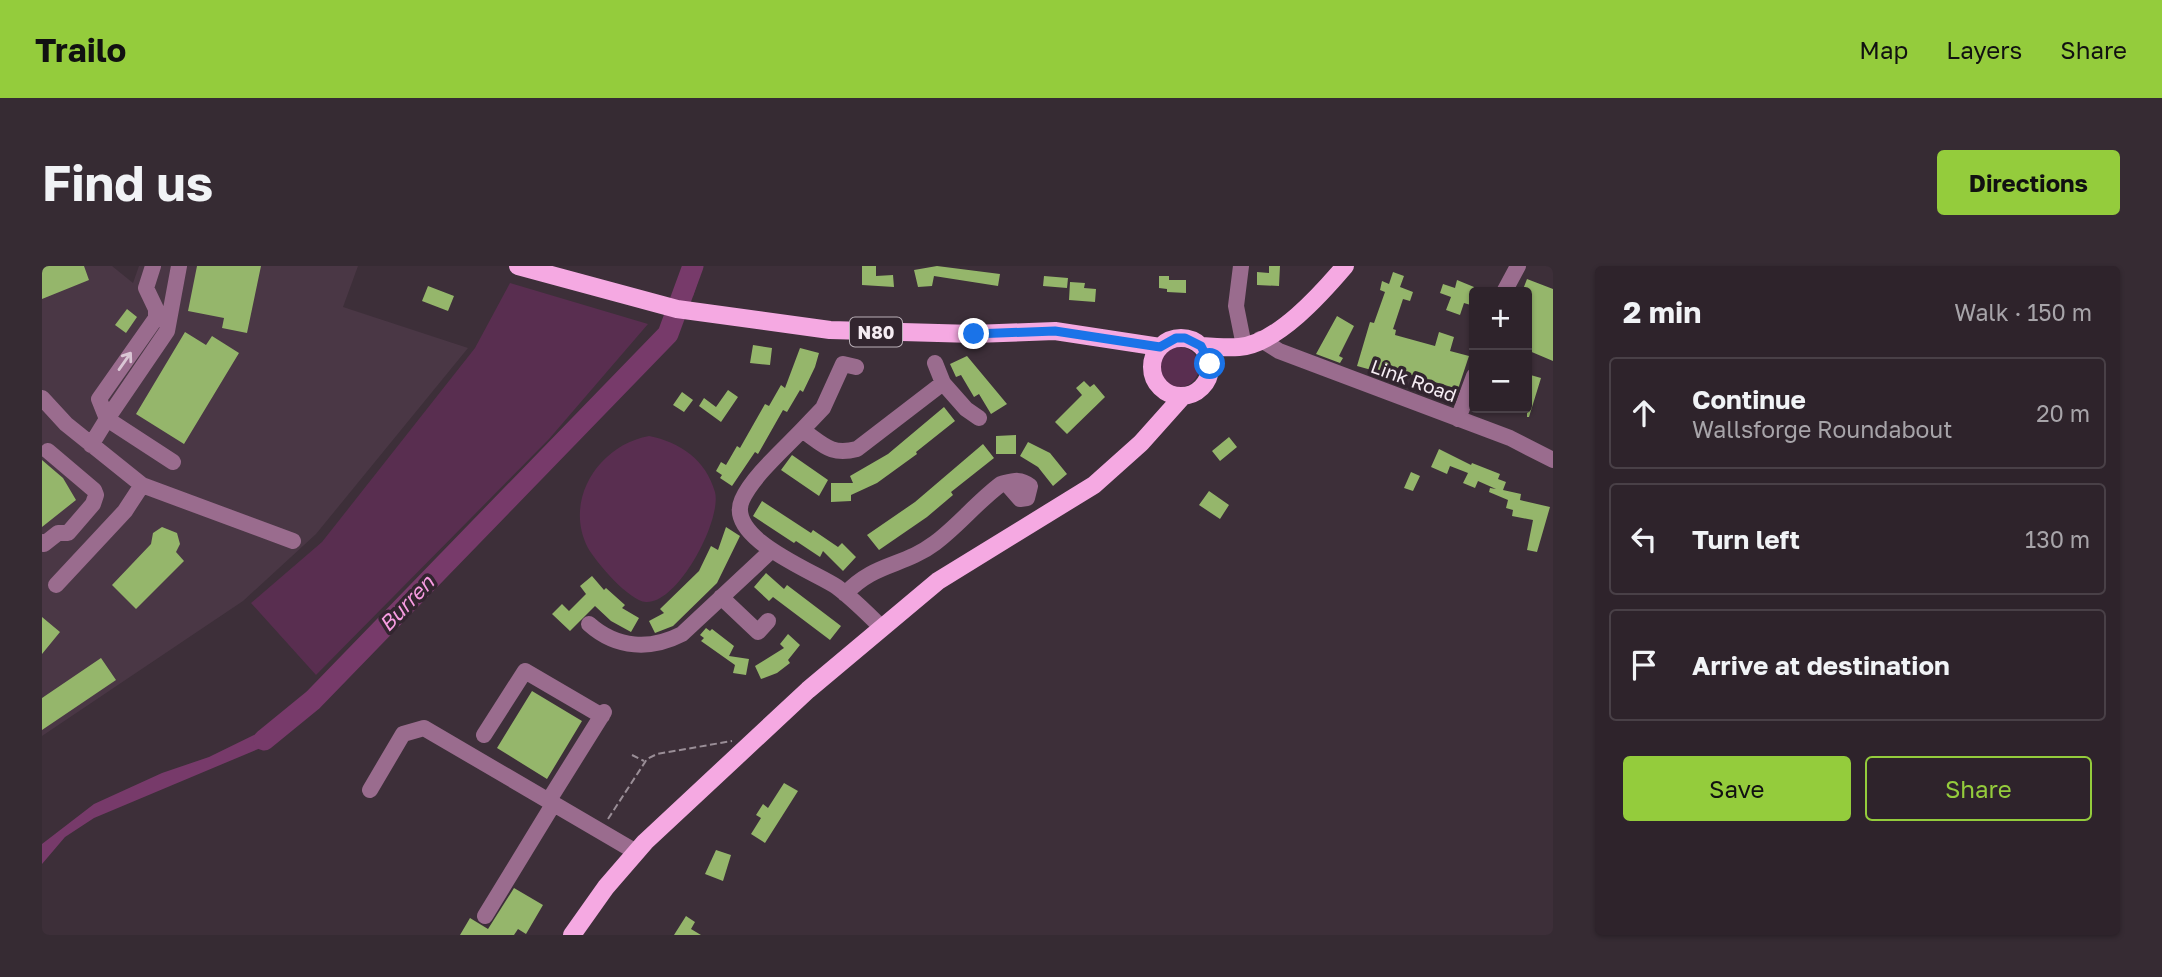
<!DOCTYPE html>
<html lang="en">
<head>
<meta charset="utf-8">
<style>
	body { margin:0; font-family:"Golos Text",sans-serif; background:#362b33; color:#f1f3f6 }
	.controls { position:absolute; right:21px; top:21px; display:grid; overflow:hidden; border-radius:7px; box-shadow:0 2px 5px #0004 }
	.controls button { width:63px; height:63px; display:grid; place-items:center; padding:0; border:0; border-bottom:2px solid #494047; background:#2e232b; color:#f1f3f6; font:35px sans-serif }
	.stop { position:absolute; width:21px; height:21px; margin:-16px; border:5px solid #1a73e8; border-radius:50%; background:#fff }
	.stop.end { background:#1a73e8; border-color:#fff; box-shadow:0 2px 7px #0008 }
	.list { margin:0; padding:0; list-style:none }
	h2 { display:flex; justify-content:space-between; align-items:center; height:91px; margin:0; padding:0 28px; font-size:30px }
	h2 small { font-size:23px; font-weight:400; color:#a7a4a9 }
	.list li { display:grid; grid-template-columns:46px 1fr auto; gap:21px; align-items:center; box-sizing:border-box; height:112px; margin:0 14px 14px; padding:0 14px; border:2px solid #494047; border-radius:7px }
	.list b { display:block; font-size:26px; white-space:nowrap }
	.list p { margin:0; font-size:23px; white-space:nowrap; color:#a7a4a9 }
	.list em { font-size:23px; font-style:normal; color:#a7a4a9 }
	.actions { display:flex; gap:14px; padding:21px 28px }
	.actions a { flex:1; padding:16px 0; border:2px solid #94cc3c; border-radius:7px; text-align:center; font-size:24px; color:#94cc3c }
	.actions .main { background:#94cc3c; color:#111 }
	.icon { flex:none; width:38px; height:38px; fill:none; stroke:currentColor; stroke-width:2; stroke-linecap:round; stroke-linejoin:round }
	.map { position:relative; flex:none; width:1511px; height:669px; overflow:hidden; border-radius:7px }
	header { display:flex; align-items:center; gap:42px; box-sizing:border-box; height:98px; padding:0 35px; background:#94cc3c; color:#111 }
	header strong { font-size:33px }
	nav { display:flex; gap:38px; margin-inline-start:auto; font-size:24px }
	.intro { display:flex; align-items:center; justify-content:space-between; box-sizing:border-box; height:168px; padding:0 42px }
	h1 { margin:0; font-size:49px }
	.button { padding:18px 32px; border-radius:7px; background:#94cc3c; color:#111; font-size:24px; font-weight:700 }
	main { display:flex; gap:42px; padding:0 42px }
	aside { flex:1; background:#2e232b; border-radius:7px; box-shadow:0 2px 5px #0004 }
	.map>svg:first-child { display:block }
	.built { fill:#4a3745 }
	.green { fill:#592e50 }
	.water { fill:#773a6a }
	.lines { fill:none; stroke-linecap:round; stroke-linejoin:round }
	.river { stroke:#773a6a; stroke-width:21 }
	.building { fill:#95b66b }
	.path { stroke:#9a8e97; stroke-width:2; stroke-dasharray:7 3.5; stroke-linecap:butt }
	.minor { stroke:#9a6c8e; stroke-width:16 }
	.major { stroke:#f5a9e2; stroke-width:18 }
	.oneway { stroke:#dac6d5 }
	.route { stroke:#1a73e8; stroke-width:9 }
	.labels { text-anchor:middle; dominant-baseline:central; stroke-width:7; stroke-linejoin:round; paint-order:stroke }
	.shield { fill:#32252f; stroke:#bab0b8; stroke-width:2 }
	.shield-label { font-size:18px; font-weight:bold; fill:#f5ecf3 }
	.street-label { font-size:19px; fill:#f5ecf3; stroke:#32252f }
	.water-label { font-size:21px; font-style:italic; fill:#f79ce1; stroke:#32252f }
</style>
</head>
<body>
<header>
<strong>Trailo</strong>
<nav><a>Map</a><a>Layers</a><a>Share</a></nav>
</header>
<div class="intro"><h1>Find us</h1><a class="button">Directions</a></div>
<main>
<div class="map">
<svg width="1511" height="669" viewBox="0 0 1511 669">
	<rect width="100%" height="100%" fill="#3d2f39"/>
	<!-- built -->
	<path class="built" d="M 0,0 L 70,0 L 91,17 L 97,0 L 316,0 L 301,41 L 426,82 L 274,268 L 201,335 L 0,470 Z"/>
	<!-- green -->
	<path class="green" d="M 468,17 L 606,58 L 507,173 L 274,409 L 209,337 L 280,276 L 433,82 Z
		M1117 101a20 20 0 1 1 40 0a20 20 0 1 1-40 0Z
		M 607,170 C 638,176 664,194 673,226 C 680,254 636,338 604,336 C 587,335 554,296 546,282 C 521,234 557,179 607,170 Z"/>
	<!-- water -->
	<path class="water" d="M 646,0 L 661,0 L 651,30 L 637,26 Z
		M 241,450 L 248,462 L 221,481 L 52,552 L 23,571 L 0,598 L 0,578 L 52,538 L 120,507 L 167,491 L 214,468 Z"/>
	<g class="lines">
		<!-- river -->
		<path class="river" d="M 222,474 L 271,434 L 626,68 L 651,0"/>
	</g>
	<!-- building -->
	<path class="building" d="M 0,0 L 42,0 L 47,14 L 0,33 Z
		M 155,0 L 219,0 L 205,67 L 180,62 L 182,52 L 146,45 Z
		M 820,0 L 834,0 L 834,10 L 851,9 L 852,21 L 820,19 Z
		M 895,0 L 958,8 L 956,20 L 892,10 L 890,20 L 876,21 L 872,4 Z
		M 1227,0 L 1238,0 L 1237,20 L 1215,19 L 1215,6 L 1227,7 Z
		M 1351,6 L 1362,10 L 1358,21 L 1371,26 L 1368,35 L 1361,33 L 1351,63 L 1354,64 L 1353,69 L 1393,80 L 1397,66 L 1412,71 L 1408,85 L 1427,90 L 1416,123 L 1346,102 L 1344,108 L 1315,100 L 1328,56 L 1332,57 L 1343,26 L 1338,24 L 1340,15 L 1347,18 Z
		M 1002,10 L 1026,12 L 1025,22 L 1001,20 Z
		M 1117,10 L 1127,10 L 1127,14 L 1144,14 L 1144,27 L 1125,26 L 1125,23 L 1117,22 Z
		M 1485,13 L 1511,23 L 1511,95 L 1485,84 L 1485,26 L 1480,26 Z
		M 1415,14 L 1432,21 L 1432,40 L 1422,37 L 1418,49 L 1404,44 L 1409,31 L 1398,27 L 1401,18 L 1413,22 Z
		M 1028,16 L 1043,17 L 1042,22 L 1054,23 L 1053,36 L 1027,34 Z
		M 386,20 L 412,30 L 406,45 L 380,35 Z
		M 85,43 L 95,51 L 84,67 L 73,59 Z
		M 1295,50 L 1312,60 L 1297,90 L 1301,92 L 1298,97 L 1274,88 Z
		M 143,66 L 164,79 L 170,70 L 197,87 L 142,178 L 94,148 Z
		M 711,79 L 730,82 L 728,99 L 708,97 Z
		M 758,82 L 777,87 L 773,101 L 761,126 L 758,124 L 745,146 L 741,144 L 716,188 L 713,186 L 690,220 L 678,212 L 680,209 L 674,205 L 679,196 L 684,199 L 695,180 L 698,182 L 723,138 L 727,140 L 739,119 L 743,122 Z
		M 925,90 L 965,138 L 949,148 L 937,128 L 932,131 L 919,109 L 914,111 L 908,98 Z
		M 1485,108 L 1499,112 L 1487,151 L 1485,151 Z
		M 1042,115 L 1048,121 L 1052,118 L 1063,131 L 1025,168 L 1013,156 L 1040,129 L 1034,122 Z
		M 686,124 L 696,131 L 679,156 L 657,140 L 662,132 L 674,141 Z
		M 640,126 L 651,134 L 642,146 L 631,139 Z
		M 902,141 L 913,155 L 874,186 L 875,188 L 835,217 L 809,229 L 809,235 L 789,236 L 789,217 L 811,217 L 808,210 L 846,188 Z
		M 974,169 L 974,188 L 954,188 L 954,170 Z
		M 1187,171 L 1195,181 L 1178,195 L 1170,185 Z
		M 986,176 L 1008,187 L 1025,208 L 1011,220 L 996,201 L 978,190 Z
		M 941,178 L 952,192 L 909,226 L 911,229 L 885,251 L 837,284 L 825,269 L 873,236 Z
		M 1397,183 L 1429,199 L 1430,197 L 1458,208 L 1456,213 L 1464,216 L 1461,224 L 1479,228 L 1478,234 L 1508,241 L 1495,286 L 1485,284 L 1491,254 L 1470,250 L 1471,244 L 1464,242 L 1466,234 L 1447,226 L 1448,222 L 1454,223 L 1436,215 L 1433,222 L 1421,217 L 1426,207 L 1408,200 L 1405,208 L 1389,201 Z
		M 750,189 L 786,214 L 777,230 L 739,204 Z
		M 0,194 L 21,212 L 34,234 L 0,261 Z
		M 1369,206 L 1378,210 L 1371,225 L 1362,222 Z
		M 1167,225 L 1187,239 L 1178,253 L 1157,239 Z
		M 720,235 L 769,267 L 771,264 L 796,281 L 800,277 L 814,291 L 801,305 L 781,285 L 778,291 L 754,275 L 752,277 L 711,250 Z
		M 120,261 L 135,267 L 138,278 L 134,286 L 142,295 L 94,343 L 70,319 L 109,278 L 111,267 Z
		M 684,261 L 698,270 L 675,317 L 631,360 L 613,367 L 607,355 L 622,347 L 618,343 L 657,305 L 669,280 L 676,284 Z
		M 724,307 L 742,323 L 745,319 L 799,360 L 788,374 L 731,331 L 727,335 L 712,321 Z
		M 550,310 L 562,324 L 564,322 L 583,339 L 580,342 L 597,352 L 589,366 L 569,355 L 553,340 L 528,365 L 510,348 L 520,338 L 527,345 L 544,328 L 538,320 Z
		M 0,351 L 18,366 L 0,388 Z
		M 664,362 L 668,365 L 670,363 L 692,380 L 687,390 L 707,393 L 704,409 L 691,407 L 693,399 L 659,375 L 662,372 L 658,369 Z
		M 746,368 L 758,379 L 746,394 L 748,397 L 735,407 L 719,413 L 713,400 L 742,382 L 738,378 Z
		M 59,392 L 74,414 L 0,464 L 0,432 Z
		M 490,425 L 540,455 L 505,513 L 455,482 Z
		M 742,517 L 756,525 L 723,577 L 709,568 L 719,552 L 714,549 L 721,538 L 726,542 Z
		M 674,584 L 689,589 L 681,615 L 663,608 Z
		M 472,622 L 501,639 L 484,668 L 476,663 L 472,669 L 418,669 L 428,652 L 446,663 Z
		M 644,650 L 653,656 L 649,663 L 659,669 L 632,669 Z"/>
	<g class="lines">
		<!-- path -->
		<path class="path" d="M 590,489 L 602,495
			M 566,553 L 605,493 L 615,488 L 690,475"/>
		<!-- minor -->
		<path class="minor" d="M 111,0 L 104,22 L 114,43 L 114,52 L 57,133 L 65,153 L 125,65 L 137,0
			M 1199,0 L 1194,40 L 1202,80
			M 1462,26 L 1476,0
			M 1218,73 L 1237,85 L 1468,172 L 1511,194
			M 893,97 L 901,117
			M 0,132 L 24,158 L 100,219 L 251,275
			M 1416,153 L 1432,110
			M 760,164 L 781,142 L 801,98 L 814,101
			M 49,179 L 65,153 L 131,196
			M 0,276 L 2,278 L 16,267 L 26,267 L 51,238 L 54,229 L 52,224 L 6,185
			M 14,319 L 83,245 L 100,219
			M 803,328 C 833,296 861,301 893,277 C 917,259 935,236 959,218 C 971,215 978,212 988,220 L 985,232 L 978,233 L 964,217
			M 679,331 L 716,366 L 726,355
			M 547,358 C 575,383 609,384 640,368 L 730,284
			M 839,361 C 825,347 811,333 795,321 C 771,305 683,272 700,234 C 710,211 742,183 760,164 C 781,178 788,190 815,183 L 901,117 L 924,143 L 937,152
			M 442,469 L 483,405 L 560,450
			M 328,524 L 361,468 L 382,462 L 594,586
			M 507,534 L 562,446
			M 443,650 L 512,537"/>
		<!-- major -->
		<path class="major" d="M 476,0 L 635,43 L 788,64 L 932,68 L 1013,65 L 1118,81
			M1110 101a29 29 0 1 1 58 0a29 29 0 1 1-58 0Z
			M 1159,80 C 1172,81 1185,82 1197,81 C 1235,78 1280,27 1303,0
			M 530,669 L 564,621 L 603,576 L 766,424 L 896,315 L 1052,219 L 1099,177 L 1141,130"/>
	</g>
	<!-- one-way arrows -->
	<defs><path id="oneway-shaft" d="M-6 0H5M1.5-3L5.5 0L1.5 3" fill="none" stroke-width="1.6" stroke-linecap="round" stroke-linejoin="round" transform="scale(1.75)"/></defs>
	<use class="oneway" href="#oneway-shaft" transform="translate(83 95) rotate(-55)"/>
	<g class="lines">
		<!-- route -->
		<path class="route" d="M 932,68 L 1013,65 L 1118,81 L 1134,72 L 1143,72 L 1159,80 L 1168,98"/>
	</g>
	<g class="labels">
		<!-- shield labels -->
		<rect class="shield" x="808" y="51.5" width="52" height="29" rx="5"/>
		<g class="shield-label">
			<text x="834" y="66">N80</text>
		</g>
		<!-- street labels -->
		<g class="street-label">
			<text transform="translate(1372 114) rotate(20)">Link Road</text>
		</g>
		<!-- water labels -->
		<g class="water-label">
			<text transform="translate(364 337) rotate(-46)">Burren</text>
		</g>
	</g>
</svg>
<div class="controls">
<button>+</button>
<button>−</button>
</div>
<div class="stop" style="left:1168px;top:98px"></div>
<div class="stop end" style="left:932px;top:68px"></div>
</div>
<aside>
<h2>2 min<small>Walk · 150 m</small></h2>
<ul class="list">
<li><svg class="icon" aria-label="ahead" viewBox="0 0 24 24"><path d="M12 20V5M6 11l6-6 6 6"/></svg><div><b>Continue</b><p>Wallsforge Roundabout</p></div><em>20 m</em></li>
<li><svg class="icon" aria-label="left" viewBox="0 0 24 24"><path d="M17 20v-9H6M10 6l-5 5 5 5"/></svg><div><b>Turn left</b></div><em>130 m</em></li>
<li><svg class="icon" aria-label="arrive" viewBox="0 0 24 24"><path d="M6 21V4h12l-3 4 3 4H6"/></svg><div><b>Arrive at destination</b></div></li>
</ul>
<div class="actions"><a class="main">Save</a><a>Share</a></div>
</aside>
</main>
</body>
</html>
